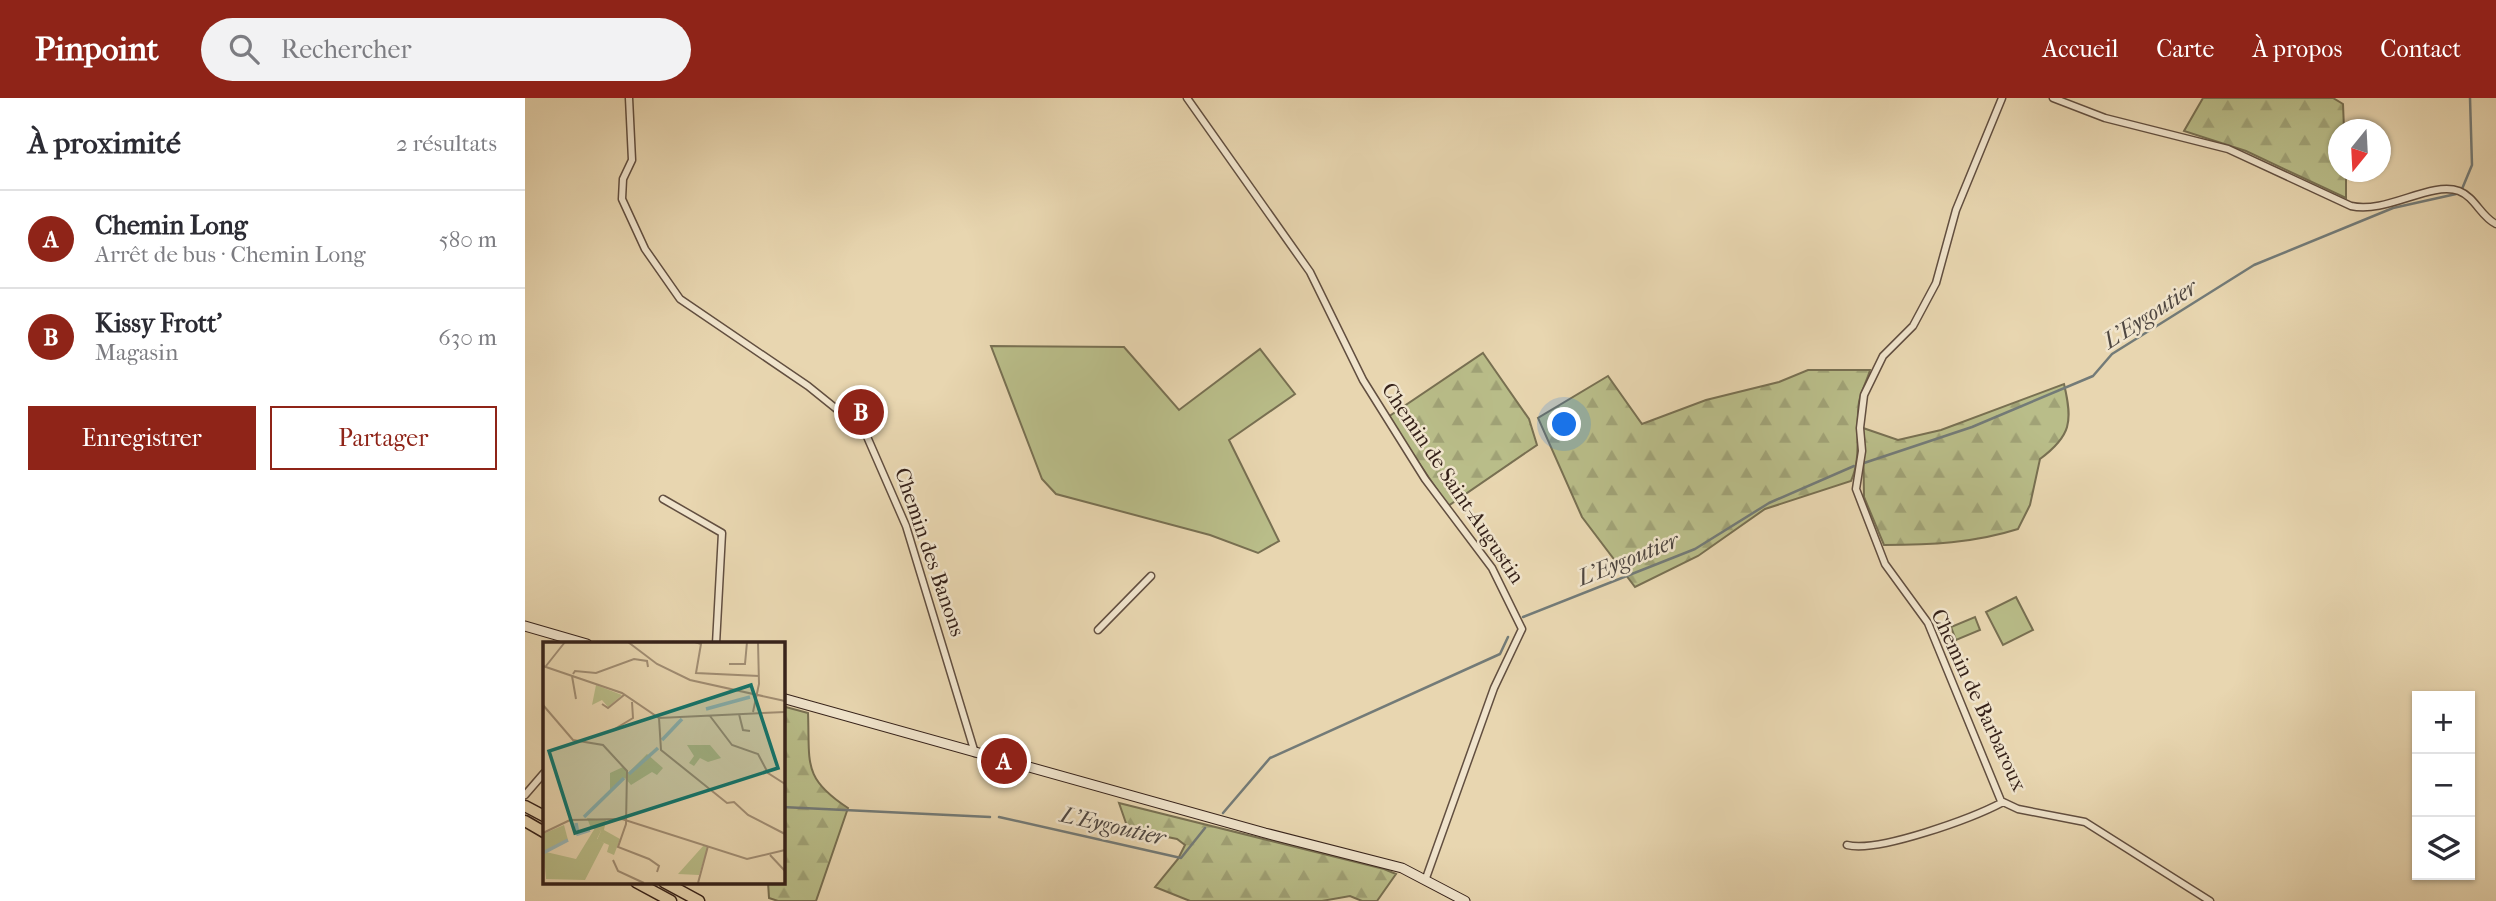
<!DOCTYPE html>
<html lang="fr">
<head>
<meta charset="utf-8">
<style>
	body { margin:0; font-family:"IM FELL French Canon",serif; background:#f2f2f3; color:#2b2b33 }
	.controls { position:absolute; right:21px; bottom:21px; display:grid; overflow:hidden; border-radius:0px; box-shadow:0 2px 5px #0004 }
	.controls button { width:63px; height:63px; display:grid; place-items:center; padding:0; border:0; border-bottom:2px solid #e1e1e2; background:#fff; color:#2b2b33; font:35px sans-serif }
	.compass { position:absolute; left:1803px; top:21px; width:63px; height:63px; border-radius:50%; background:#fff; box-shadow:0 2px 5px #0004; rotate:198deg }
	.you { position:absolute; left:1040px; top:327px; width:24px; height:24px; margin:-18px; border:5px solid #fff; border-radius:50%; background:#1a73e8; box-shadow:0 0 0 10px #1a73e833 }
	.badge { display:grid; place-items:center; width:46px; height:46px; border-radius:50%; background:#8f2418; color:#fff; font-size:23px; font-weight:700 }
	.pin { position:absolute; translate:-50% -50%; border:4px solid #fff; box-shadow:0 2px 7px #0006 }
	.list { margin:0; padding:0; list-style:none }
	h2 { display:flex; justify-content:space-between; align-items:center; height:91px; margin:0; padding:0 28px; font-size:30px }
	h2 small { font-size:23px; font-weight:400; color:#7c7c81 }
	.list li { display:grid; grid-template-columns:46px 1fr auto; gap:21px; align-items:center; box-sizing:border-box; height:98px; padding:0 28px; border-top:2px solid #e1e1e2 }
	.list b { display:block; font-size:26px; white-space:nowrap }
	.list p { margin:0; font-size:23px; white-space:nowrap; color:#7c7c81 }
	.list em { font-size:23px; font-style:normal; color:#7c7c81 }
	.actions { display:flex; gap:14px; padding:21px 28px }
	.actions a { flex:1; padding:16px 0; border:2px solid #8f2418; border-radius:0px; text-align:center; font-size:24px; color:#8f2418 }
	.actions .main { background:#8f2418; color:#fff }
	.icon { flex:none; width:38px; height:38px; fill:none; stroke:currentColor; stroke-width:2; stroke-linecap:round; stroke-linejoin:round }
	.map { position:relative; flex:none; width:1971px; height:803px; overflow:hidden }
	header { display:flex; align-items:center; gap:42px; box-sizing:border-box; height:98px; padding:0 35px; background:#8f2418; color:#fff }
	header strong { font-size:33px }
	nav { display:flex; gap:38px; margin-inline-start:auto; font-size:24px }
	.search { width:490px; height:63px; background:#f2f2f3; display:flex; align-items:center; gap:18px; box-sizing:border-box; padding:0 24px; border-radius:38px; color:#7c7c81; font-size:26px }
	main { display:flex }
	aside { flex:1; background:#fff }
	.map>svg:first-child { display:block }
	.forest { fill:url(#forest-firs); stroke:#787052; stroke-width:2 }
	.pitch { fill:#b9bd89; stroke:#787052; stroke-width:2 }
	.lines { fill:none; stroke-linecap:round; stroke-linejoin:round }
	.stream { stroke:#737b78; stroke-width:2.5 }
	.minor-casing { stroke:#624f40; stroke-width:9 }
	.secondary-casing { stroke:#36221a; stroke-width:11 }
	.motorway-casing { stroke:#36221a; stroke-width:13 }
	.minor { stroke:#f0e4cc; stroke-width:6 }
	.secondary { stroke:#f0e4cc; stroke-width:9 }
	.motorway { stroke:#e8d6b0; stroke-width:10 }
	.labels { text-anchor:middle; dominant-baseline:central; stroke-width:5; stroke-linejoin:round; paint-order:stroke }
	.street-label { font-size:21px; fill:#36221a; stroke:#f0e4cc }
	.water-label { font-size:23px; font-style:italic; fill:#4f4741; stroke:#f0e4cc }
	.inset-river { fill:none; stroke:#9bb7b6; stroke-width:3.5 }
	.inset-road { fill:none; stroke:#a18e74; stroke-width:2 }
	.view { fill:#0f766e; fill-opacity:0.15; stroke:#0f766e; stroke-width:3.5 }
	.inset-edge { fill:none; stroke:#36221a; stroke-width:3.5 }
</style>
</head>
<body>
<header>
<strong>Pinpoint</strong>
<div class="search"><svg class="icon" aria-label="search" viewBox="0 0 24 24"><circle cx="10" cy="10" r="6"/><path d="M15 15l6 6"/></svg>Rechercher</div>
<nav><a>Accueil</a><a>Carte</a><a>À propos</a><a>Contact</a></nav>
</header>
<main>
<aside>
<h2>À proximité<small>2 résultats</small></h2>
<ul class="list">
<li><span class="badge">A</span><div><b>Chemin Long</b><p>Arrêt de bus · Chemin Long</p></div><em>580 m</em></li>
<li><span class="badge">B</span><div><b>Kissy Frott'</b><p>Magasin</p></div><em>630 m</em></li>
</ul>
<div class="actions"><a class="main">Enregistrer</a><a>Partager</a></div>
</aside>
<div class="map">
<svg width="1971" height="803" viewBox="0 0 1971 803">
	<defs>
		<pattern id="forest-firs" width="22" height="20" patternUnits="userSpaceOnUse" patternTransform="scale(1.75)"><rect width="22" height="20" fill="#b9bd89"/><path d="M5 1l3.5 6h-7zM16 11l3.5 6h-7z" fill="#a0a276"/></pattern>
	</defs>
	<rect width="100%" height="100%" fill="#e8d6b0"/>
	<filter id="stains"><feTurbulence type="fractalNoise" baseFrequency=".00286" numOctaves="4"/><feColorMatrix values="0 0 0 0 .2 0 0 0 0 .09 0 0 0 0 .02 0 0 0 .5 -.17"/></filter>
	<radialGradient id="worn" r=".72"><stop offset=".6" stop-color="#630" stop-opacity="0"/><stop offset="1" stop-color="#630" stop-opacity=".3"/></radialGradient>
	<!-- forest -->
	<path class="forest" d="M 1678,0 L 1808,0 L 1818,6 L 1819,31 L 1814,32 L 1814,74 L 1821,74 L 1821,100 L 1721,53 L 1659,33 Z
		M 958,255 L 1004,321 L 1012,347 L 923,408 L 863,319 Z
		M 1283,272 L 1345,272 C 1342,283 1336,293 1334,304 C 1330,331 1337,359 1326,383 L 1240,411 L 1173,458 L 1110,489 L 1057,419 L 1013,320 L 1083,278 L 1117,326 L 1181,302 L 1254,284 Z
		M 1539,286 C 1548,324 1546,338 1515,361 L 1505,407 L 1493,431 C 1449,445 1405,447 1359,447 L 1339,399 L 1338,330 L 1373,342 L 1416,332 Z
		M 257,608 L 283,615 C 285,665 277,680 323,710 L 291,803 L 253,803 L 244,800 L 243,784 L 257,784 Z
		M 594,705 L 859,771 L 871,776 L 852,803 L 837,803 L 825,798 L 797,803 L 665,803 L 630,789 L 653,761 L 660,747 L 652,741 L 603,731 Z"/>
	<!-- pitch -->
	<path class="pitch" d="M 466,248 L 599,249 L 654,312 L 735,251 L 770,296 L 704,342 L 754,443 L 733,455 L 685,437 L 531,396 L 517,381 Z
		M 1491,499 L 1508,532 L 1478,547 L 1461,514 Z
		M 1450,519 L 1455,532 L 1431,542 L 1426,529 Z"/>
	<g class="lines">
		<!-- stream -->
		<path class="stream" d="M 1937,91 L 1947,67 L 1945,0
			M 1339,365 L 1447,329 L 1568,278 L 1587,256 L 1729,167 L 1868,110 L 1931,96
			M 998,519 L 1170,451 L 1244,405 L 1329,368
			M 257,709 L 465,719
			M 698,715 L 745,660 L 975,556 L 983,539
			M 474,719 L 656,760 L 680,730"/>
		<!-- minor casing -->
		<g class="minor-casing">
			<path id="minor" d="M 104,0 L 107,62 L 98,81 L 97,101 L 120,151 L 155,201 L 283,288 L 340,334 L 381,428 L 450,655
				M 662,0 L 785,174 L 838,282 L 900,381 L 967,470 L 997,531 L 969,590 L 901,780
				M 1477,0 L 1431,112 L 1411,185 L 1388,228 L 1358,258 L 1339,297 L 1335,330 L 1337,353 L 1331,391 L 1360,466 L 1403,525 L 1476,703 L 1493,711 L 1560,724 L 1685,803
				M 1528,0 L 1580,20 L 1703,51 L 1826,108 C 1862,116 1905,83 1934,93 C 1950,99 1956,119 1971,126
				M 138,401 L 197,435 L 191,546
				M 573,532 L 626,478
				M 0,697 L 19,675
				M 1322,747 C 1353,755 1448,720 1478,704"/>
		</g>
		<!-- secondary casing -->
		<g class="secondary-casing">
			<path id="secondary" d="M 0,528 L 62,546
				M 257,600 L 740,735 L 877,770 L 940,803"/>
		</g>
		<!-- motorway casing -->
		<g class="motorway-casing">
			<path id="motorway" d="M 0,708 L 19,718
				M 0,723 L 19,734
				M 111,784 L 146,803
				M 139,784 L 174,803"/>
		</g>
		<!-- minor -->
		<use href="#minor" class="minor"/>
		<!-- secondary -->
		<use href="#secondary" class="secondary"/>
		<!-- motorway -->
		<use href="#motorway" class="motorway"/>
	</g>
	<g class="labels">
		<!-- street labels -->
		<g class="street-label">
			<text transform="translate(928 385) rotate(56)">Chemin de Saint-Augustin</text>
			<text transform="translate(405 454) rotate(71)">Chemin des Banons</text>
			<text transform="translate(1454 602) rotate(65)">Chemin de Barbaroux</text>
		</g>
		<!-- water labels -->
		<g class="water-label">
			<text transform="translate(1625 216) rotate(-33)">L'Eygoutier</text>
			<text transform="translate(1103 461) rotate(-22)">L'Eygoutier</text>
			<text transform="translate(588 728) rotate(13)">L'Eygoutier</text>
		</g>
	</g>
	<!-- overview -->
	<g transform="translate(18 544)">
		<rect width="242" height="242" fill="#e8d6b0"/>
		<path d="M 52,186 L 58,189 L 54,197 L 61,201 L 42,238 L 3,237 L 0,203 L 6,207 L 3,210 L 33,217 Z" fill="#b9bd89"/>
		<path d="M 104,112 L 120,126 L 114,133 L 109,130 L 88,143 L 82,136 L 67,148 L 67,131 L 80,125 L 85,131 ZM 44,176 L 63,178 L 61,188 L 77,197 L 71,213 L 64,210 L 66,203 L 54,198 L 58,189 L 48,186 ZM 21,183 L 25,198 L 0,211 L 0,192 ZM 161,203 L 165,204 L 156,233 L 135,232 Z" fill="#b9bd89"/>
		<path d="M 53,43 L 79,53 L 65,65 L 59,58 L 49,63 ZM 167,103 L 178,116 L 165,120 L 157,116 L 151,124 L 146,121 L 151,114 L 144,103 Z" fill="#b9bd89"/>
		<path class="inset-river" d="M 163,67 L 207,55M 119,98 L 139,77M 86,132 L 115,106M 41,175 L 81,136M 33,181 L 35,192 L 47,188M 0,211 L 25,198"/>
		<path class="inset-road" d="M 85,0 L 114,22 L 147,38 L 242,59M 152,0 L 158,2 L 153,31 L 216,34M 186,22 L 202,22 L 204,0M 0,24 L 79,51 L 116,76 L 242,70M 3,24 L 22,0M 30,32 L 32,29 L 53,31 L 91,17 L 104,19 L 105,25M 29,34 L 33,57M 59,62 L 65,66 L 81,53M 0,63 L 30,98 L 60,103 L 84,129 L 83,182 L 75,205 L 106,217 L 116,224 L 114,230M 210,70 L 216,42 L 215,0M 196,72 L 200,88 L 207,89M 167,74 L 189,103 L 215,112 L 225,131 L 242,142M 116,76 L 118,108 L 184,161 L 191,160 L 205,173 L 242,192M 70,88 L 90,76 L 89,60M 0,191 L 27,178 L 79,177 L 204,217 L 242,208M 227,213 L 242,229M 70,218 L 75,229 L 101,241M 155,241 L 165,204"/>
		<path class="view" d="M 208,43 L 235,126 L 32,191 L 6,109 Z"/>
		<rect width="242" height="242" class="inset-edge"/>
	</g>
	<rect width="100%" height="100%" filter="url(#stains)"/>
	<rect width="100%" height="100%" fill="url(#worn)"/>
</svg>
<div class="controls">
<button>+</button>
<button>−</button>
<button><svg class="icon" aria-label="layers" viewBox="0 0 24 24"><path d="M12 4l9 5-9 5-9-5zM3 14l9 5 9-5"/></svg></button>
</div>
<svg class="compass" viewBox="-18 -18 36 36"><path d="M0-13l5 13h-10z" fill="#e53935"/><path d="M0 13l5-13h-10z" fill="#7c7c81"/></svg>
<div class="you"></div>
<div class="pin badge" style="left:479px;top:663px">A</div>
<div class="pin badge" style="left:336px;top:314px">B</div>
</div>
</main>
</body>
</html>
